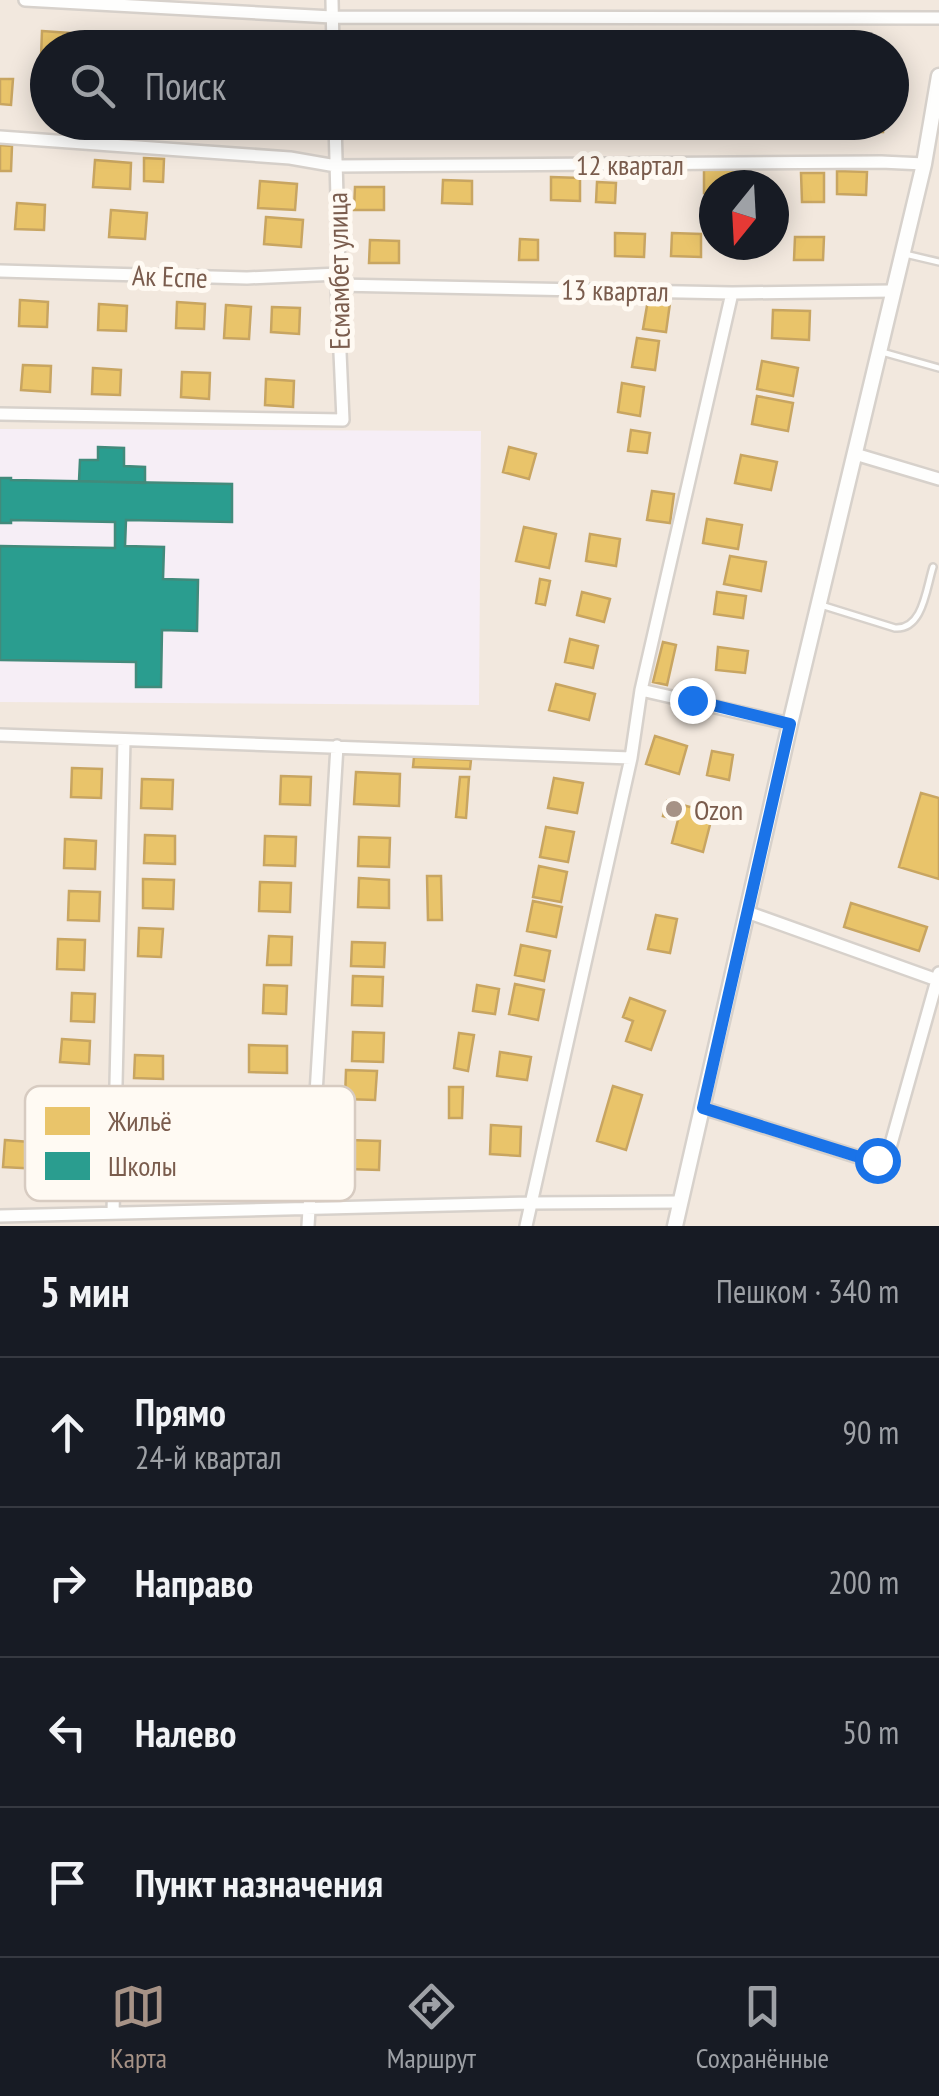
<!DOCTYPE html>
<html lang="ru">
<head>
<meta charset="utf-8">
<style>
	body { margin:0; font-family:"PT Sans Narrow",sans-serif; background:#20242c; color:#f1f3f6 }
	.compass { position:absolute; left:699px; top:170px; width:90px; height:90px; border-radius:50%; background:#171b24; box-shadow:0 5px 25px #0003; rotate:198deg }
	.stop { position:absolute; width:30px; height:30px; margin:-22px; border:8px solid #1a73e8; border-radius:50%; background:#fff }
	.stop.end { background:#1a73e8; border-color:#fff; box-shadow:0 2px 10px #0008 }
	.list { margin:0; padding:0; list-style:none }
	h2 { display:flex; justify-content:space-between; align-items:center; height:130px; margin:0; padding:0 40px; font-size:42px }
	h2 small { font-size:32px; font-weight:400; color:#9ea1a6 }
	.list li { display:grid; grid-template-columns:65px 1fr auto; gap:30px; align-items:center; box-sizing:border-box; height:150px; padding:0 40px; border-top:2px solid #363941 }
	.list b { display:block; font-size:38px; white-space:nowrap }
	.list p { margin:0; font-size:32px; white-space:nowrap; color:#9ea1a6 }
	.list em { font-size:32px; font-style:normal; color:#9ea1a6 }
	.icon { flex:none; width:55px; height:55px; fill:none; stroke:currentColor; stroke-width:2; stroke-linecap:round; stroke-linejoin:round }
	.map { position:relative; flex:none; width:939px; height:1226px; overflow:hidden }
	.search { position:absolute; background:#171b24; box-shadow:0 5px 25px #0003; left:30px; right:30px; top:30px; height:110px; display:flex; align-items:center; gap:25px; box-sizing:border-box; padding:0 35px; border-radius:55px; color:#9ea1a6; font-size:38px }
	.sheet { height:730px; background:#171b24 }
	nav { display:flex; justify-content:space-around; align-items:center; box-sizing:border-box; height:140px; border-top:2px solid #363941; background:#171b24; font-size:28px; color:#9ea1a6 }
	nav a { display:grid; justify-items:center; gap:5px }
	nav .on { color:#a69286 }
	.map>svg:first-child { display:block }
	.residential { fill:#f2e8de; fill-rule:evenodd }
	.education { fill:#f6eef6 }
	.homes { fill:#e9c46a; stroke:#c8a561; stroke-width:2.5 }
	.schools { fill:#2a9d8f; stroke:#428a7b; stroke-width:2.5 }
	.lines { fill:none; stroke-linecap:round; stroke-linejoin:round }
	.service-casing { stroke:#d7d1cb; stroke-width:10 }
	.minor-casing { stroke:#d7d1cb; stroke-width:16 }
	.tertiary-casing { stroke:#d7d1cb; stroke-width:19 }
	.service { stroke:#fefefd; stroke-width:5 }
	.minor { stroke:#fefefd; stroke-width:11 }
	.tertiary { stroke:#fefefd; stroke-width:14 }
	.route { stroke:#1a73e8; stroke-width:12 }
	.poi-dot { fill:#a69286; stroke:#fffaf3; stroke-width:4 }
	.labels { text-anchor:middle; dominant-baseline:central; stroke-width:10; stroke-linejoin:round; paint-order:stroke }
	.street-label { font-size:28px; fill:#7a5c4d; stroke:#fffaf3 }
	.poi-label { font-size:28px; fill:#7a5c4d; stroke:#fffaf3; text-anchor:start }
	.key { fill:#fffaf3; stroke:#d7cbc1; stroke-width:2.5 }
	.key-label { font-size:28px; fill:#7a5c4d }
</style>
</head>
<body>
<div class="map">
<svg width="939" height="1226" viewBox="0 0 939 1226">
	<rect width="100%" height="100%" fill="#f9f5f0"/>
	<!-- residential -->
	<path class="residential" d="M 0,0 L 939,0 L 939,1226 L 0,1226 ZM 48,48 L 892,48 L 892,122 L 48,122 ZM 714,185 L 774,185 L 774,245 L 714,245 Z"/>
	<!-- education -->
	<path class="education" d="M 0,429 L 481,431 L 479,705 L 0,702 Z"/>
	<!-- homes -->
	<path class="homes" d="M 42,31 L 70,33 L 69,48 L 48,48 L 48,57 L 41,57 Z
		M 648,33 L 648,48 L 616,48 L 616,34 Z
		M 702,34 L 703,48 L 671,48 L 670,35 Z
		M 282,35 L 310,37 L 309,48 L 281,48 Z
		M 133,36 L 162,38 L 161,48 L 133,48 Z
		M 347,36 L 375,36 L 375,48 L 347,48 Z
		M 574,36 L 574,48 L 542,48 L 542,37 Z
		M 223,39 L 251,41 L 251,48 L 222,48 Z
		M 437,39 L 466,40 L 466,48 L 437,48 Z
		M 0,79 L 13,79 L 11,105 L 0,104 Z
		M 350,122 L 380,122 L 380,131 L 350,130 Z
		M 472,122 L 501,122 L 501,133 L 472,132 Z
		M 519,122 L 538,122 L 538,130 L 519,130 Z
		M 593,122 L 636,122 L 636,130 L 593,131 Z
		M 672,122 L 704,122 L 704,126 L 672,127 Z
		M 858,122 L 883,122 L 883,132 L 858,133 Z
		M 0,145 L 12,146 L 11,171 L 0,171 Z
		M 144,158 L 164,159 L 163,182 L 144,181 Z
		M 95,160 L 131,163 L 130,189 L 93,187 Z
		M 745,169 L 746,185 L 714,185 L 714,192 L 704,193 L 704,170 Z
		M 837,171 L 867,172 L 866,195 L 837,194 Z
		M 801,173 L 824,173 L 824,202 L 802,202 Z
		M 551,177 L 580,178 L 580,201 L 551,200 Z
		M 443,180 L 472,181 L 472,204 L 442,203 Z
		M 260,181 L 297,184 L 295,210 L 258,208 Z
		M 597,182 L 616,183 L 615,203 L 596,202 Z
		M 355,187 L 384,187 L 384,210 L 354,210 Z
		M 17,203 L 45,205 L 44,230 L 15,229 Z
		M 111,210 L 147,213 L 145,239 L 109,237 Z
		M 266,217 L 303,220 L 301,247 L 264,244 Z
		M 615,233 L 645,234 L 644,257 L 615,256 Z
		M 672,233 L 701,234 L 701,257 L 671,256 Z
		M 795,237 L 824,237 L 823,260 L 794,260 Z
		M 520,239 L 538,240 L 538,260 L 519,260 Z
		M 370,240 L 399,241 L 399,263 L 369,263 Z
		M 20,300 L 48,302 L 47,327 L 19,326 Z
		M 648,300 L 670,303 L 666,332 L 643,329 Z
		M 177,302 L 205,304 L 204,329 L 176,328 Z
		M 99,304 L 127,306 L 126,331 L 98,330 Z
		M 226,305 L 251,307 L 249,339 L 224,338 Z
		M 272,307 L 300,308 L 299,334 L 271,332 Z
		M 773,310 L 810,311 L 809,340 L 772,338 Z
		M 637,338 L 659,341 L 655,370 L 632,367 Z
		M 762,361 L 798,368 L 793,396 L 757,389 Z
		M 23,365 L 51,366 L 50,392 L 21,390 Z
		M 93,368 L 121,370 L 120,395 L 92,394 Z
		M 182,372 L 210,373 L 209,399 L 181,397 Z
		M 266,379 L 294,381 L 293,407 L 265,405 Z
		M 622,383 L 644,387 L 640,416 L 618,412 Z
		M 757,396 L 793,403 L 788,431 L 752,424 Z
		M 631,430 L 650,433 L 647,453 L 628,451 Z
		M 509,447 L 536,454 L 529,479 L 503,472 Z
		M 741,455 L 777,462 L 771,490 L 735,483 Z
		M 652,491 L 674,494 L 670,523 L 647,520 Z
		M 707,519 L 742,525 L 738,549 L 703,543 Z
		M 524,527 L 556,534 L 549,568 L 516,561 Z
		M 590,534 L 620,539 L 616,566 L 586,561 Z
		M 730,556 L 766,562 L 761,591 L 724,584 Z
		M 540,579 L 550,581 L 545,605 L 536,603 Z
		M 582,592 L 610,599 L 604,622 L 577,615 Z
		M 717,592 L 746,596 L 743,618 L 714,614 Z
		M 570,639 L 598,646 L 593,668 L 565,662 Z
		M 663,642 L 676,645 L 667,685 L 653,682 Z
		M 718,647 L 748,651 L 745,673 L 716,670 Z
		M 556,684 L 595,694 L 589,720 L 549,710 Z
		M 655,736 L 687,746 L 679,774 L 646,764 Z
		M 712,751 L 733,755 L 729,780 L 707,775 Z
		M 414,757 L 471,760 L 470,769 L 413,767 Z
		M 72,768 L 102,769 L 101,798 L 71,797 Z
		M 356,772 L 400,774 L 399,806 L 354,804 Z
		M 281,776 L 311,777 L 310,805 L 280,804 Z
		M 460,777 L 469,777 L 466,818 L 456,817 Z
		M 554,778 L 583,783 L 577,813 L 548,808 Z
		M 142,779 L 173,780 L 172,809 L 141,808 Z
		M 921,793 L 939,798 L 939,879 L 899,867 Z
		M 667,801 L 713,813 L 703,852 L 672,843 L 678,820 L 663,816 Z
		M 546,827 L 574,832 L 568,862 L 540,857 Z
		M 145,835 L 175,836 L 175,864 L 144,863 Z
		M 265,836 L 296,837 L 295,866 L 264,865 Z
		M 359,837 L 390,838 L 389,867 L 358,866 Z
		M 65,839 L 96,841 L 95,869 L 64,868 Z
		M 539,866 L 567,872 L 561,902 L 533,897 Z
		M 427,876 L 441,876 L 442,920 L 428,920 Z
		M 359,878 L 389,880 L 389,908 L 358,907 Z
		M 143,879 L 174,880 L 173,909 L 143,908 Z
		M 260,882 L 291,883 L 290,912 L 259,911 Z
		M 69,891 L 100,892 L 99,921 L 68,920 Z
		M 533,901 L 562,907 L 556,937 L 527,931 Z
		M 851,903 L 927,927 L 919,951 L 844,927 Z
		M 656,915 L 677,919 L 670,953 L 648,949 Z
		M 139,928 L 163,929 L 161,957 L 138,956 Z
		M 269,936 L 292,937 L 291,965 L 267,965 Z
		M 58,939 L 85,940 L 84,970 L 57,969 Z
		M 352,942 L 385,943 L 384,967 L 351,966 Z
		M 521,945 L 550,951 L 544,981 L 515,975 Z
		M 353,976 L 383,977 L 382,1006 L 352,1005 Z
		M 515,984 L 544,990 L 538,1020 L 509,1014 Z
		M 264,985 L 287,986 L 286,1014 L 263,1013 Z
		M 477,985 L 499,989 L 495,1014 L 473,1011 Z
		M 72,993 L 95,994 L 94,1022 L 71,1021 Z
		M 630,998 L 665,1011 L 651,1050 L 626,1041 L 633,1021 L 623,1017 Z
		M 353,1032 L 384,1033 L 383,1062 L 352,1061 Z
		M 459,1033 L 474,1035 L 468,1071 L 454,1068 Z
		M 62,1039 L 90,1041 L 89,1064 L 60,1062 Z
		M 249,1045 L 287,1046 L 287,1073 L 249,1072 Z
		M 500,1052 L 531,1057 L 527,1080 L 497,1076 Z
		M 135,1055 L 163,1056 L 163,1079 L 134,1078 Z
		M 346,1070 L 377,1071 L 375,1100 L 345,1099 Z
		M 613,1086 L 642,1095 L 626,1150 L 597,1141 Z
		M 449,1087 L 463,1087 L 462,1118 L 449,1118 Z
		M 491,1125 L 521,1127 L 520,1156 L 490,1154 Z
		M 5,1140 L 42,1143 L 40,1169 L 3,1167 Z
		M 349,1140 L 380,1141 L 379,1170 L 348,1169 Z"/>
	<!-- schools -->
	<path class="schools" d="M 98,447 L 124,448 L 124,466 L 145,467 L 145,483 L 79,481 L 80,460 L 98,460 Z
		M 0,478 L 11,478 L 11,480 L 232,484 L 232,522 L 126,520 L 125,546 L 164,547 L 163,579 L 198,580 L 197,631 L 162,630 L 161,687 L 136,687 L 136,662 L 0,660 L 0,546 L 115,548 L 115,522 L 11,520 L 11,523 L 0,523 Z"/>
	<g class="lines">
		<!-- service casing -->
		<g class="service-casing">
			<path id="service" d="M 905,254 L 939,262
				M 882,352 L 939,368
				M 821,605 L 895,628 C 923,630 926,589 933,567"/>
		</g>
		<!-- minor casing -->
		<g class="minor-casing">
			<path id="minor" d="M 25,0 L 332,17 L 939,18
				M 332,0 L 333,48
				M 0,137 L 290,158 L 336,166 L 881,162 L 924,164
				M 0,271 L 247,278 L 339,274
				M 337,285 L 732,293 L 893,291
				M 0,414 L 343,420 L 337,285 L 339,274 L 335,122
				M 855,454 L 939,479
				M 641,690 L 732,293
				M 0,735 L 631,758 L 641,690 L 790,724
				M 747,912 L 937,980
				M 703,1108 L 871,1161 L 883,1158 L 889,1151 L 939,973
				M 113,1213 L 124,740
				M 0,1216 L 531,1203 L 681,1202
				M 308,1226 L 337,746
				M 526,1226 L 631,758"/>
		</g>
		<!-- tertiary casing -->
		<g class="tertiary-casing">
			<path id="tertiary" d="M 675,1226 L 790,724 L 924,164 L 939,76"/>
		</g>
		<!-- service -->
		<use href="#service" class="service"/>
		<!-- minor -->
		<use href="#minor" class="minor"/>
		<!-- tertiary -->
		<use href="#tertiary" class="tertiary"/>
	</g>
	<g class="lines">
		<!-- route -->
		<path class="route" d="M 692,700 L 790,724 L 703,1108 L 872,1161 L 877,1160"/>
	</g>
	<!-- markers -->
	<circle class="poi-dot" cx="674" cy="809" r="10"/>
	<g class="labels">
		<!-- street labels -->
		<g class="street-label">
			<text x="630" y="164">12 квартал</text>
			<text transform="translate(338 271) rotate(-91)">Есмамбет улица</text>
			<text transform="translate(170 276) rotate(2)">Ак Еспе</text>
			<text transform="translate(615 290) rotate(1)">13 квартал</text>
		</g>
		<!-- poi labels -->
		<g class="poi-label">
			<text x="694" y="809">Ozon</text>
		</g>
	</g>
	<!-- legend -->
	<rect x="25" y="1086" width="330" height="115" rx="15" class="key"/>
	<rect x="45" y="1107" width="45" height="28" fill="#e9c46a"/>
	<rect x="45" y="1152" width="45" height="28" fill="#2a9d8f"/>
	<g class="key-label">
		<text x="108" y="1131">Жильё</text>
		<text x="108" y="1176">Школы</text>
	</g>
</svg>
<svg class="compass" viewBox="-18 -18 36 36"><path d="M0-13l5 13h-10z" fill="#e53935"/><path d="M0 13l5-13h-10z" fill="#9ea1a6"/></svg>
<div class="stop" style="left:877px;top:1160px"></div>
<div class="stop end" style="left:692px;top:700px"></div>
<div class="search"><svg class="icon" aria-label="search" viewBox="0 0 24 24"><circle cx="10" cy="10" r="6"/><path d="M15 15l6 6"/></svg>Поиск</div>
</div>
<section class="sheet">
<h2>5 мин<small>Пешком · 340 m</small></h2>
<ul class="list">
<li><svg class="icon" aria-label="ahead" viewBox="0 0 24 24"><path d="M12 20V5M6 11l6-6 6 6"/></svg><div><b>Прямо</b><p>24-й квартал</p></div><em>90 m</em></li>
<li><svg class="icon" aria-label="right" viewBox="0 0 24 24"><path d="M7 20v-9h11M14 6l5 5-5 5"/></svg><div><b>Направо</b></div><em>200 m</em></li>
<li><svg class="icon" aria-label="left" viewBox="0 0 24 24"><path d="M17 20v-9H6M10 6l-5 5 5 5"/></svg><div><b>Налево</b></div><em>50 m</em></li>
<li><svg class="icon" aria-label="arrive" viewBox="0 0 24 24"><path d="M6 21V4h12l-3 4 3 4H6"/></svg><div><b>Пункт назначения</b></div></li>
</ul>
</section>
<nav>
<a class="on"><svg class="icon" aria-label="map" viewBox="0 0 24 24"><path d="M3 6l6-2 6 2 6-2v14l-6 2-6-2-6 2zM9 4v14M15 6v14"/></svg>Карта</a>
<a><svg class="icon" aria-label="directions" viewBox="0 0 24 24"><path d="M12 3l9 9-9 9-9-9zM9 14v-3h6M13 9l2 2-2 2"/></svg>Маршрут</a>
<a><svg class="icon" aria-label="saved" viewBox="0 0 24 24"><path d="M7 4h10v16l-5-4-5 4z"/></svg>Сохранённые</a>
</nav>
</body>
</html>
